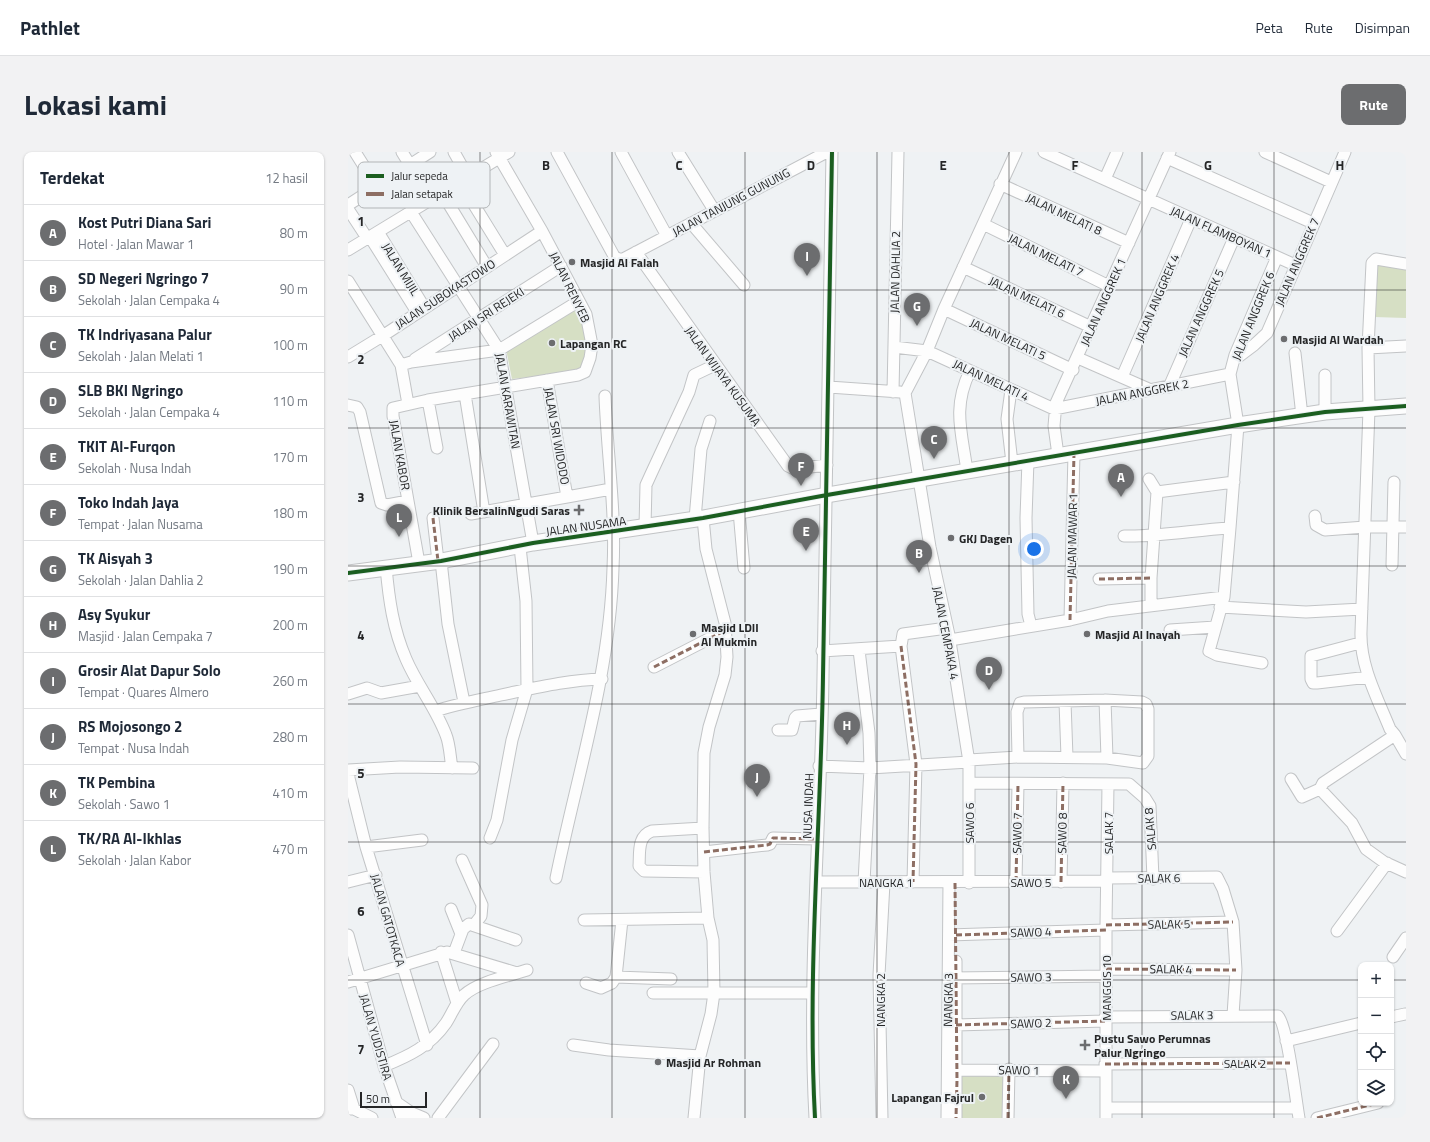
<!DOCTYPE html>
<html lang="id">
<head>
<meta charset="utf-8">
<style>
	body { margin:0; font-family:"Titillium Web",sans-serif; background:#f2f2f3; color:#1f2937 }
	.controls { position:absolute; right:12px; bottom:12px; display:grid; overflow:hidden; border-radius:8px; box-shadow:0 1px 3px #0004 }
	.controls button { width:36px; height:36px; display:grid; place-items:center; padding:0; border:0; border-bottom:1px solid #e0e1e3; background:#fff; color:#1f2937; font:20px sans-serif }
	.scale { position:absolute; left:12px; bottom:10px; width:67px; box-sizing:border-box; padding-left:4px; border:2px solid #252627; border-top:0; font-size:11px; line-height:14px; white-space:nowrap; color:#252627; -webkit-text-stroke:3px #eef2f5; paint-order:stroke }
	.you { position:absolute; left:686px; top:397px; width:14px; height:14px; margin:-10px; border:3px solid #fff; border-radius:50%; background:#1a73e8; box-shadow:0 0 0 6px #1a73e833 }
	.badge { display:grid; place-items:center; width:26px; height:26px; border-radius:50%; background:#6c6d6f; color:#fff; font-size:13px; font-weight:700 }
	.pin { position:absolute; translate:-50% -33px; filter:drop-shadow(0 1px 2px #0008) }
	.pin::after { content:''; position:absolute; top:21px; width:14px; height:12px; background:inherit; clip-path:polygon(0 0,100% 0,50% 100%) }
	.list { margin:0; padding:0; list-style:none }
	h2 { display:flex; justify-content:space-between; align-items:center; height:52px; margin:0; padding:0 16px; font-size:17px }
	h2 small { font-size:13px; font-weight:400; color:#747a83 }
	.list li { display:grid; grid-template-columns:26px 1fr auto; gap:12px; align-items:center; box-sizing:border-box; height:56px; padding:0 16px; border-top:1px solid #e0e1e3 }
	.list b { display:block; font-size:15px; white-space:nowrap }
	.list p { margin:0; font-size:13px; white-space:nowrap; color:#747a83 }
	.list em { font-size:13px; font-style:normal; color:#747a83 }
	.icon { flex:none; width:22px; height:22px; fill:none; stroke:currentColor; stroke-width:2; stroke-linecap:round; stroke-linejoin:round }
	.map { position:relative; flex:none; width:1058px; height:966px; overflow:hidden; border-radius:8px }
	header { display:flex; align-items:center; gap:24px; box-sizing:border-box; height:56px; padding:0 20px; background:#fff; border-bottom:1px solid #e0e1e3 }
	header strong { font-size:19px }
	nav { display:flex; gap:22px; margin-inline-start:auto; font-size:14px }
	.intro { display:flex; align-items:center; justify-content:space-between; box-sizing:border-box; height:96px; padding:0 24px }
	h1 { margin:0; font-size:28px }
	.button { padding:10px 18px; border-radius:8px; background:#6c6d6f; color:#fff; font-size:14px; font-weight:700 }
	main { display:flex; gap:24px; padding:0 24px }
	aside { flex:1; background:#fff; border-radius:8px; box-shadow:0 1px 3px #0004 }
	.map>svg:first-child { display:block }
	.green { fill:#d6dfc4 }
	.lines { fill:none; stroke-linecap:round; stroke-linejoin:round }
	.street-casing { stroke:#c2c4c6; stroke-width:13 }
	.secondary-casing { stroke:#c2c4c6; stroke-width:17 }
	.street { stroke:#fdfdfd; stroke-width:11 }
	.secondary { stroke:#fdfdfd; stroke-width:15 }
	.quiet { stroke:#8d6e63; stroke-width:3; stroke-dasharray:6 3; stroke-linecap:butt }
	.cycleway-casing { stroke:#eef2f5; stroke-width:6 }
	.cycleway { stroke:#1b5e20; stroke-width:4 }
	.grid { fill:none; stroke:#252627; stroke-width:1; stroke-opacity:0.55 }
	.poi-dot { fill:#6c6d6f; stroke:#eef2f5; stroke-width:1.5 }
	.labels { text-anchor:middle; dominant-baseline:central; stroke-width:4; stroke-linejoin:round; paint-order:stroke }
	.street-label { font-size:12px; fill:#252627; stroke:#eef2f5 }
	.poi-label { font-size:12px; font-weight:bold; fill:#252627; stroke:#eef2f5; text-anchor:start }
	.key { fill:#eef2f5; stroke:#b2b5b7; stroke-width:1 }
	.key-label { font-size:11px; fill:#252627 }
	.grid-label { font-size:13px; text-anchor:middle; font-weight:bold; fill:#252627; stroke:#eef2f5; stroke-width:4; stroke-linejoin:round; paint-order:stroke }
</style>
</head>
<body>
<header>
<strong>Pathlet</strong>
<nav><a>Peta</a><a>Rute</a><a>Disimpan</a></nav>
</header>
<div class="intro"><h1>Lokasi kami</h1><a class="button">Rute</a></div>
<main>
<aside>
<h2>Terdekat<small>12 hasil</small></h2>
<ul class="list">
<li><span class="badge">A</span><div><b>Kost Putri Diana Sari</b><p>Hotel · Jalan Mawar 1</p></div><em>80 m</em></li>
<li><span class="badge">B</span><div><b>SD Negeri Ngringo 7</b><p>Sekolah · Jalan Cempaka 4</p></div><em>90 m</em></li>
<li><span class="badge">C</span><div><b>TK Indriyasana Palur</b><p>Sekolah · Jalan Melati 1</p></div><em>100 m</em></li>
<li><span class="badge">D</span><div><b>SLB BKI Ngringo</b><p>Sekolah · Jalan Cempaka 4</p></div><em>110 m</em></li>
<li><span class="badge">E</span><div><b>TKIT Al-Furqon</b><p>Sekolah · Nusa Indah</p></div><em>170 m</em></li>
<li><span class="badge">F</span><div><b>Toko Indah Jaya</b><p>Tempat · Jalan Nusama</p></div><em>180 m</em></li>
<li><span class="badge">G</span><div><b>TK Aisyah 3</b><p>Sekolah · Jalan Dahlia 2</p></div><em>190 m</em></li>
<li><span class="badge">H</span><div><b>Asy Syukur</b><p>Masjid · Jalan Cempaka 7</p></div><em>200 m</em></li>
<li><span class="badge">I</span><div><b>Grosir Alat Dapur Solo</b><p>Tempat · Quares Almero</p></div><em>260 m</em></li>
<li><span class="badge">J</span><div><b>RS Mojosongo 2</b><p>Tempat · Nusa Indah</p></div><em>280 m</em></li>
<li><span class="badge">K</span><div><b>TK Pembina</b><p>Sekolah · Sawo 1</p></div><em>410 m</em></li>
<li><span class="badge">L</span><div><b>TK/RA Al-Ikhlas</b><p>Sekolah · Jalan Kabor</p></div><em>470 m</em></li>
</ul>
</aside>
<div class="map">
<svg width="1058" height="966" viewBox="0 0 1058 966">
	<rect width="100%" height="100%" fill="#eff2f4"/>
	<!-- green -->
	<path class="green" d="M 1029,110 L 1058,115 L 1058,166 L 1026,165 Z
		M 230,157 C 240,178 241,196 235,219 L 164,227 L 158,197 Z
		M 655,922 L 655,966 L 613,966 L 613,923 Z"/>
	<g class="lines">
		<!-- street casing -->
		<g class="street-casing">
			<path id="street" d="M 7,0 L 29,35
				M 54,0 L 62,13
				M 106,0 L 120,25
				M 209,0 L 266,104 L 270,107 L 275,107 L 479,0
				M 273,0 L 319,84
				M 330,0 L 366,58
				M 696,0 L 947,113
				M 917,0 L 983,30
				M 819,6 L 965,71
				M 50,21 L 69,55
				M 757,27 L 769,0
				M 112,30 L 157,103
				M 652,32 L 781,91
				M 94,41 L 139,115
				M 0,53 L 82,0
				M 0,57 L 19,86
				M 63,60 L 151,198 L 185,391
				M 343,71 L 396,133
				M 635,72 L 761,134
				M 30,80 L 76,155
				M 22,85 L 69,160
				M 0,98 L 161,0
				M 288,100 L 440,314 L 446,317 L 479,313
				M 1058,112 L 1028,107 L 1024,111 L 1020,196 L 1021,257 L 1013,480 C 1012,514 1029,545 1042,577 L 1047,583 L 975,631 L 972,637 L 1004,671 L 1018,697 L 1036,710 L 1058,720
				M 615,115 L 743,175
				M 0,129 L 53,213 L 60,252
				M 596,157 L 725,218
				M 546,195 L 579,199 L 706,257 L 882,222
				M 1020,196 L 1058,194
				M 947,201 L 954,264
				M 0,205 L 36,183 L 194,79
				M 730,206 L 803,238
				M 67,207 L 213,114
				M 886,208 L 906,193 L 919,181 L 997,0
				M 53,213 L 63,210 L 151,198 L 231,149
				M 977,223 L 977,260
				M 774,225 L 843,67
				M 481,235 L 552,240
				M 821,235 L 886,86
				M 663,238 L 659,267 L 664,311
				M 545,240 L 550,0
				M 557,241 L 582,395 L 601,483 L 621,610 L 621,731
				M 557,241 L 579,199 L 596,157 L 668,0
				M 117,242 L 136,360
				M 80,248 L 89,296
				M 0,253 L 9,255 L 12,260 L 33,351 L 39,353 L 60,349
				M 710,303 L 706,274 L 708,251 L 822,0
				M 680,308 L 678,366 L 680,462 L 683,474
				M 619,319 C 614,281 604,256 622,219
				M 801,327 L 809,340 L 803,426 L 803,452
				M 809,340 L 886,330
				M 219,345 L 263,337
				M 391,359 L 396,416
				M 123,362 L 219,345 L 199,228
				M 967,364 L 968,373 L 977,378 L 1017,375 L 1058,375
				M 85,366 L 90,409
				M 347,367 L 353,297 L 362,269
				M 297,375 L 298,333 L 303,322 L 341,240 L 346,223 L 367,213
				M 776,384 C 812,385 846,378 882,376
				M 93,409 L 100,472 L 116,550
				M 71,411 L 45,264 L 45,256 L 80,248 L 230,223 L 237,220 L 242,206 L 244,193 L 238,162 L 194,79 L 148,0
				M 1044,413 L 1046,330
				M 38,415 C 41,448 45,477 58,507 C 69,533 88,556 98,583 C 102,593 102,605 104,616
				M 751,427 L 803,426
				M 872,455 L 958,460 L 1014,457
				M 722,468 L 726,301
				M 822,478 L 867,475
				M 602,488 L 722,468 L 760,459 L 876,445
				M 1012,491 L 963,504 L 963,527 L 965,531 L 969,531 L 1021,525
				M 553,494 L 568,612 L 565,730
				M 511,498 L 521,581 L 522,616 L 516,730
				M 474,499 L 553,494 L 555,482 L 599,476
				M 914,511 L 869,503 L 861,499 L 876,445 L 882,376 L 890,273 L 882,222 L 887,203 L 929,105
				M 306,515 L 378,478
				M 0,542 L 19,536 L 33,541 L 72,534
				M 757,548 L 759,606
				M 717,550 L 719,605
				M 87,559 C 109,552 131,548 153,543 C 187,536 219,528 254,527
				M 430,578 L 444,578 L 447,566 L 449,564 L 473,562
				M 1047,583 L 1058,602
				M 621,608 L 670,605 L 759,606 L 795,611 L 800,604 L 800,557 L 798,552 L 794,550 L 757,548 L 676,550 L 672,551 L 669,560 L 670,605
				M 471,614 L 522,616 L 621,610
				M 0,618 L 52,615 L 125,616
				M 0,622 L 18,695 L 79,893
				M 943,627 L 954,645 L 972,637
				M 621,631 L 781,632 L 797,646 L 802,654 L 805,727
				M 355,676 L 304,679 C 289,684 292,701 291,714 L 296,719 L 356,720
				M 142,686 L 149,668 L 164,588 L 179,537 L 178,449 L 172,395
				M 18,695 L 74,688
				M 356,700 L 419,693 L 422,692 L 425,686 L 469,687
				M 114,708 L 134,753 L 133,764 L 126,773
				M 208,726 C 229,623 262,522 265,416 C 268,359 259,301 257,244
				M 759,726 L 869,725 L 875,737 L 885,770 L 888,818 L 885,863
				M 0,730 L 28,723
				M 468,730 L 758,729
				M 668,730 L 670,632
				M 713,730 L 715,631
				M 103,757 L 113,782
				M 236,768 L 360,766
				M 758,773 L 885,770
				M 989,779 L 1039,711
				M 0,783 L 36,914 L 54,966
				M 601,783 L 758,778
				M 93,800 L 109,851
				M 106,801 L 115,777 L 121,772 L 168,788
				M 1045,805 L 1058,786
				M 758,817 L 888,818
				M 268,825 L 323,827
				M 602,826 L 758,824
				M 0,830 L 99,800 L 169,821
				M 238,831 L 253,836 L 264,831 L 268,825 L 274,768
				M 305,841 L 464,841
				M 757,865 L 930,864 C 939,872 948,949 951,966
				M 1043,865 L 1057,862
				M 608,873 L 757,869
				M 938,889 L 1013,871
				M 225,893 L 261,898 L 352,904
				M 757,912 L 942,911
				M 36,914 C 61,904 82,894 98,871 C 104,862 108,850 116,843 C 130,830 161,824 179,818
				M 602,918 L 757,919
				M 0,938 L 6,957
				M 48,950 L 64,961
				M 758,956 L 949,956
				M 0,957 L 6,957 L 24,966
				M 62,966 L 64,961 L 76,966
				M 90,966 L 145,892
				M 346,966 L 352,904 L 363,862 L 366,841 L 365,788 L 360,766 L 356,720 L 355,676 L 356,601 L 361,575 L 377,523 L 379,505 L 377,471 L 358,397 L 355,366
				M 467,966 C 459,819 473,672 475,524 C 477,350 481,175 484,0
				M 534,966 L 531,823 L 536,731
				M 599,966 L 601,730
				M 608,966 L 608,809
				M 660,966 L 661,917
				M 758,966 L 758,773 L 760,632
				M 969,966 L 1030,951"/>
		</g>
		<!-- secondary casing -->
		<g class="secondary-casing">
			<path id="secondary" d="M 0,421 L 93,409 L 185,391 L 355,366 L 479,343 L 890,273 L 977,260 L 1058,254"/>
		</g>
		<!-- street -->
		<use href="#street" class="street"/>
		<!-- secondary -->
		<use href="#secondary" class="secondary"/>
		<!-- quiet -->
		<path class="quiet" d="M 85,366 L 90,409
			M 751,427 L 803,426
			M 722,468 L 726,301
			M 553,494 L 568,612 L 565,730
			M 306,515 L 378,478
			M 356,700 L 419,693 L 422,692 L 425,686 L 469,687
			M 668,730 L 670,632
			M 713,730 L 715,631
			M 607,731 L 609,928 L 608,966
			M 758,773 L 885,770
			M 608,783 L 758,778
			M 758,817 L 888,818
			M 608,873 L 757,869
			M 757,912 L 942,911
			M 660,966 L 661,917
			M 969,966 L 1030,951"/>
		<!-- cycleway casing -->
		<g class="cycleway-casing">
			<path id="cycleway" d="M 0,421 L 93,409 L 185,391 L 355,366 L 479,343 L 890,273 L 977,260 L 1058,254
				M 467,966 C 459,819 473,672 475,524 C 477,350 481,175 484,0"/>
		</g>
		<!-- cycleway -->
		<use href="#cycleway" class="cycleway"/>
	</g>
	<!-- grid -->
	<path class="grid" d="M 132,0 L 132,966M 264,0 L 264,966M 397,0 L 397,966M 529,0 L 529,966M 661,0 L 661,966M 794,0 L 794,966M 926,0 L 926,966M 0,138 L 1058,138M 0,276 L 1058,276M 0,414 L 1058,414M 0,552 L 1058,552M 0,690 L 1058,690M 0,828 L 1013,828M 1043,828 L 1058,828"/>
	<!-- markers -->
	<g class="poi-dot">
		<circle cx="224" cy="110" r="4"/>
		<circle cx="936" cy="187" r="4"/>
		<circle cx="204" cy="191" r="4"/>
		<path d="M229 352h4v4h4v4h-4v4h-4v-4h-4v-4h4z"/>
		<circle cx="603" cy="386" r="4"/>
		<circle cx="345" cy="482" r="4"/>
		<circle cx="739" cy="482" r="4"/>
		<path d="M735 887h4v4h4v4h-4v4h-4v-4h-4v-4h4z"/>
		<circle cx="310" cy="910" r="4"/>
		<circle cx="634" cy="945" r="4"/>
	</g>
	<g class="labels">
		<!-- street labels -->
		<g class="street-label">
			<text transform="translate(383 50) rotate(-28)">JALAN TANJUNG GUNUNG</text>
			<text transform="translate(716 62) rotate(25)">JALAN MELATI 8</text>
			<text transform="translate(873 80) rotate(24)">JALAN FLAMBOYAN 1</text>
			<text transform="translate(698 103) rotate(26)">JALAN MELATI 7</text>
			<text transform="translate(949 110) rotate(-67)">JALAN ANGGREK 7</text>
			<text transform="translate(53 117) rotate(58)">JALAN MIJIL</text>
			<text transform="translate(547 120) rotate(-89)">JALAN DAHLIA 2</text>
			<text transform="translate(222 135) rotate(64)">JALAN RENYEB</text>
			<text transform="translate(97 142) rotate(-33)">JALAN SUBOKASTOWO</text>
			<text transform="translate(679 145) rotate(25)">JALAN MELATI 6</text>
			<text transform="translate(809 146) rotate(-67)">JALAN ANGGREK 4</text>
			<text transform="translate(755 150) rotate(-66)">JALAN ANGGREK 1</text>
			<text transform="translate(853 161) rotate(-66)">JALAN ANGGREK 5</text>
			<text transform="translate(138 162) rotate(-33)">JALAN SRI REJEKI</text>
			<text transform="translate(905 164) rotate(-68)">JALAN ANGGREK 6</text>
			<text transform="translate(660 187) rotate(25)">JALAN MELATI 5</text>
			<text transform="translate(375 224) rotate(54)">JALAN WIJAYA KUSUMA</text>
			<text transform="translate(643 228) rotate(25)">JALAN MELATI 4</text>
			<text transform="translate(794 240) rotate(-11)">JALAN ANGGREK 2</text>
			<text transform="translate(160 249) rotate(80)">JALAN KARAWITAN</text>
			<text transform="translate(209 284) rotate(80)">JALAN SRI WIDODO</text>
			<text transform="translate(52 303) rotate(80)">JALAN KABOR</text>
			<text transform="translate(238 374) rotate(-8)">JALAN NUSAMA</text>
			<text transform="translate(724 384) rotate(-89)">JALAN MAWAR 1</text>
			<text transform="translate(598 481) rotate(79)">JALAN CEMPAKA 4</text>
			<text transform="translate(460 654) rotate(-88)">NUSA INDAH</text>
			<text transform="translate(621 671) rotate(-90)">SAWO 6</text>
			<text transform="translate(802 677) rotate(-95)">SALAK 8</text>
			<text transform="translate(669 681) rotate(-89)">SAWO 7</text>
			<text transform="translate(714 681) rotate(-89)">SAWO 8</text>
			<text transform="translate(760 681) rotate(-90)">SALAK 7</text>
			<text transform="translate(811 726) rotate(-1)">SALAK 6</text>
			<text x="538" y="730">NANGKA 1</text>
			<text x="683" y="730">SAWO 5</text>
			<text transform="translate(40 768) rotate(74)">JALAN GATOTKACA</text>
			<text transform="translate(821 772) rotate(-1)">SALAK 5</text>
			<text transform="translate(683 780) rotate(-2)">SAWO 4</text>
			<text transform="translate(823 817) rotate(1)">SALAK 4</text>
			<text transform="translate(683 825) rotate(-1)">SAWO 3</text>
			<text transform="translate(758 836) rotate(-90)">MANGGIS 10</text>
			<text transform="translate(532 848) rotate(-90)">NANGKA 2</text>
			<text transform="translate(600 848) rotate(-89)">NANGKA 3</text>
			<text transform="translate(844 863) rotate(-1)">SALAK 3</text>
			<text transform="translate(683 871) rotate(-2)">SAWO 2</text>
			<text transform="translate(28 885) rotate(74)">JALAN YUDISTIRA</text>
			<text x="897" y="911">SALAK 2</text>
			<text transform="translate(671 918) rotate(1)">SAWO 1</text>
		</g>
		<!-- poi labels -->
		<g class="poi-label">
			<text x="232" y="110">Masjid Al Falah</text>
			<text x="944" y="187">Masjid Al Wardah</text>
			<text x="212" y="191">Lapangan RC</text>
			<text x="222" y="358" text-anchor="end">Klinik BersalinNgudi Saras</text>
			<text x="611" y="386">GKJ Dagen</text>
			<text x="353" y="475">Masjid LDII<tspan x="353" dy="14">Al Mukmin</tspan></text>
			<text x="747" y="482">Masjid Al Inayah</text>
			<text x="746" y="886">Pustu Sawo Perumnas<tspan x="746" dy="14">Palur Ngringo</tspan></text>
			<text x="318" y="910">Masjid Ar Rohman</text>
			<text x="626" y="945" text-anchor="end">Lapangan Fajrul</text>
		</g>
	</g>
	<!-- legend -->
	<rect x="10" y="10" width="132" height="46" rx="6" class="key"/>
	<rect x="18" y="22" width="18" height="4" fill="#1b5e20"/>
	<rect x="18" y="40" width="18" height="4" fill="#8d6e63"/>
	<g class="key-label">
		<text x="43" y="28">Jalur sepeda</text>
		<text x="43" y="46">Jalan setapak</text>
	</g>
	<g class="grid-label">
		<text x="198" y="18">B</text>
		<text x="331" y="18">C</text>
		<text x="463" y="18">D</text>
		<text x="595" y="18">E</text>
		<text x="727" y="18">F</text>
		<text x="860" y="18">G</text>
		<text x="992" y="18">H</text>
		<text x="13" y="74">1</text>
		<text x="13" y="212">2</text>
		<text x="13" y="350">3</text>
		<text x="13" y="488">4</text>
		<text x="13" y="626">5</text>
		<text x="13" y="764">6</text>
		<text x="13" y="902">7</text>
	</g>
</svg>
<div class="controls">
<button>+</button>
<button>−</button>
<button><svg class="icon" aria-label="locate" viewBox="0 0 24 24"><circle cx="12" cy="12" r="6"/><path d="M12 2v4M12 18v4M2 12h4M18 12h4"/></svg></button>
<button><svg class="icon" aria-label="layers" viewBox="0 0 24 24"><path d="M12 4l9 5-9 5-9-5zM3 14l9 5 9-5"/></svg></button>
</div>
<div class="scale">50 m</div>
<div class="you"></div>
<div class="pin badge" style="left:773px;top:345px">A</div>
<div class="pin badge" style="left:571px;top:421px">B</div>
<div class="pin badge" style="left:586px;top:307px">C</div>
<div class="pin badge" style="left:641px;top:538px">D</div>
<div class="pin badge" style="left:458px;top:399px">E</div>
<div class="pin badge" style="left:453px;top:334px">F</div>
<div class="pin badge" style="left:569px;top:174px">G</div>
<div class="pin badge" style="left:499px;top:593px">H</div>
<div class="pin badge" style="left:459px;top:124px">I</div>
<div class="pin badge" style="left:409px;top:645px">J</div>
<div class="pin badge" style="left:718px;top:947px">K</div>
<div class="pin badge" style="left:51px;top:385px">L</div>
</div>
</main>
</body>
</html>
